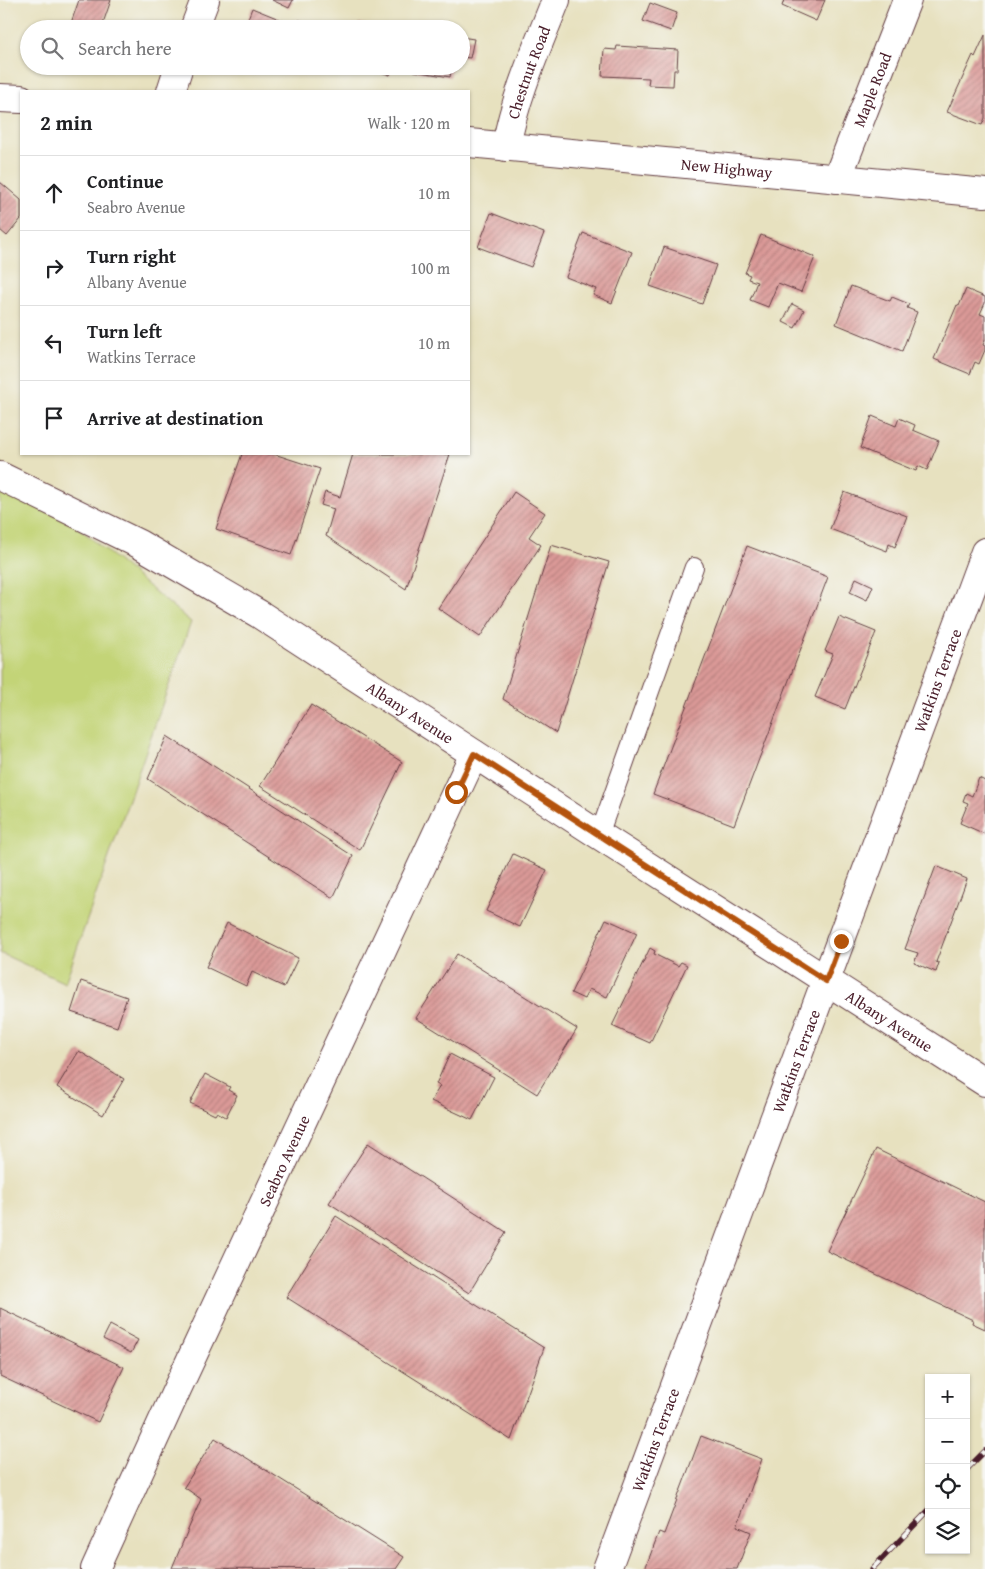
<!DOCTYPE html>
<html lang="en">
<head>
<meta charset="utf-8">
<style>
	body { margin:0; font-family:"Gentium Book Plus",serif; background:#f2f2f2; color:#202124 }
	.controls { position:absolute; right:15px; bottom:15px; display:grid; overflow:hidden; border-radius:0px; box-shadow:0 1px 4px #0004 }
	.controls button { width:45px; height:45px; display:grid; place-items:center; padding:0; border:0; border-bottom:1px solid #e0e0e0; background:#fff; color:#202124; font:25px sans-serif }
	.stop { position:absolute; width:15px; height:15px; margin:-11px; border:4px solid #b45309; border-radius:50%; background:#fff }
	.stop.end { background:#b45309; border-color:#fff; box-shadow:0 1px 5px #0008 }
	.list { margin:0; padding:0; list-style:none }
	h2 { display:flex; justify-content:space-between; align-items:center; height:65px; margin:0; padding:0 20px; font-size:21px }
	h2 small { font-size:16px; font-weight:400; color:#757577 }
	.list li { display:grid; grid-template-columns:32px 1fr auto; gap:15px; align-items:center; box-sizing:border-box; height:75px; padding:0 20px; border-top:1px solid #e0e0e0 }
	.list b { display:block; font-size:19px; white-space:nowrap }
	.list p { margin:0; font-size:16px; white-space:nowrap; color:#757577 }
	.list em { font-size:16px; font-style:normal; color:#757577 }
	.icon { flex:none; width:28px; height:28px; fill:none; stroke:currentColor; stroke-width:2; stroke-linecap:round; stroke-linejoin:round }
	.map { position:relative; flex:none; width:985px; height:1569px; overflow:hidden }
	.search { position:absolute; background:#fff; box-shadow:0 1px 4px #0004; left:20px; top:20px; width:450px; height:55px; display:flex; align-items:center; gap:12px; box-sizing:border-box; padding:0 18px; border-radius:28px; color:#757577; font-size:19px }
	.panel { position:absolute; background:#fff; box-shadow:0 1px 4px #0004; left:20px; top:90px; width:450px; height:365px; border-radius:0px }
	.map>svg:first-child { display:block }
	.green { fill:#c3d477; stroke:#867a51 }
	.building { fill:url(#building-hatch) }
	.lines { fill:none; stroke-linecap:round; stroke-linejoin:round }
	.lane-casing { stroke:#623c41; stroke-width:20 }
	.street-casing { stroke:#623c41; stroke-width:30 }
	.secondary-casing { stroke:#623c41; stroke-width:30 }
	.lane { stroke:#fff; stroke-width:18 }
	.street { stroke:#fff; stroke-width:28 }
	.secondary { stroke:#fff; stroke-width:28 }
	.rail-casing { stroke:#4a1f2b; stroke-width:5.5 }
	.rail { stroke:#f6f6f2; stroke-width:4; stroke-dasharray:11; stroke-linecap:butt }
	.route { stroke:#b45309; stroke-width:6 }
	.labels { text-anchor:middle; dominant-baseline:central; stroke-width:4.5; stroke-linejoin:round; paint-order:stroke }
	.street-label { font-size:16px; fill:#4a1f2b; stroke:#f6f6f2 }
</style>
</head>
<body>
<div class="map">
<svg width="985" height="1569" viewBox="0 0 985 1569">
	<defs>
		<pattern id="building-hatch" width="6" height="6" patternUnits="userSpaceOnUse" patternTransform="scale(1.25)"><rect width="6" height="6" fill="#db9a98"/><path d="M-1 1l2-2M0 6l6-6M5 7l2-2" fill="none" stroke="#b47d7c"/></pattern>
	</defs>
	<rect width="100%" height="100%" fill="#f6f6f2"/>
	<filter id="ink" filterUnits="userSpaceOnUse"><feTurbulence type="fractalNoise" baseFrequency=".02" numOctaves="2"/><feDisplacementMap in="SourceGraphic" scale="10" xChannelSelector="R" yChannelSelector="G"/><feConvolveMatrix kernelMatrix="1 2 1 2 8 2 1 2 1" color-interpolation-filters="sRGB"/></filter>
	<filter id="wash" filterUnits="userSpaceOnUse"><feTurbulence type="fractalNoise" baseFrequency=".0096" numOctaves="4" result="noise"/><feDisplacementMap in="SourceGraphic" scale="20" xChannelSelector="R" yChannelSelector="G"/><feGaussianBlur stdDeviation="1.12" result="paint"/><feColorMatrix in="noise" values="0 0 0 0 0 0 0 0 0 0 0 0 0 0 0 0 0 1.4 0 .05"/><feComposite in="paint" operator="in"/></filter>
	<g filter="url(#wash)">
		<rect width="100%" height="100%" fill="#e7e1bf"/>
		<!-- green -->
		<path class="green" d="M 0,462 L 191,622 L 65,983 L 0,953 Z"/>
		<g id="blocks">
			<!-- building -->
			<path class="building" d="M 79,0 L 111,0 L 101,29 L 78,29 L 70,26 Z
				M 272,0 L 293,0 L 289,8 Z
				M 784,0 L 825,0 L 816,21 L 782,6 Z
				M 650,3 L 677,13 L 671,31 L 643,21 Z
				M 252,8 L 284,21 L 281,29 L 244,29 Z
				M 299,20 L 329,28 L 329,29 L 296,29 Z
				M 359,23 L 378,28 L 378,29 L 357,29 Z
				M 985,35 L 985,118 L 982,125 L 947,112 L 973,55 L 975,57 Z
				M 461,37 L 474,39 L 470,58 L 461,57 Z
				M 617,46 L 678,50 L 677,70 L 674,70 L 673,86 L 648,85 L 649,78 L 602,76 L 604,49 L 616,50 Z
				M 299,66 L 327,66 L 325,74 Z
				M 361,66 L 393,66 L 390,75 Z
				M 414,66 L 452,66 L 450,77 L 414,71 Z
				M 0,182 L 21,200 L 21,219 L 7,236 L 0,230 Z
				M 491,213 L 544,233 L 531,267 L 478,247 Z
				M 583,233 L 632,252 L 612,303 L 593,295 L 596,289 L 566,277 Z
				M 761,235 L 815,257 L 801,292 L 778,283 L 768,307 L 750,300 L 757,282 L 748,279 L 750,275 L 745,273 Z
				M 664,247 L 716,265 L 702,304 L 650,286 Z
				M 851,286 L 890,301 L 892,297 L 909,304 L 907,308 L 917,312 L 902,351 L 836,324 Z
				M 966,289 L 985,297 L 985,303 L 980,314 L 985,316 L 985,340 L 983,345 L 985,346 L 985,350 L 979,364 L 975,362 L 970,374 L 934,359 L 957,305 L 959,306 Z
				M 792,304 L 804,310 L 795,328 L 783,322 Z
				M 872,416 L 896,426 L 899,418 L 915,425 L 913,430 L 939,441 L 927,470 L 918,466 L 916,471 L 860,448 Z
				M 242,454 L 274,454 L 320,469 L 291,555 L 216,529 Z
				M 353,454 L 450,454 L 406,589 L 326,536 L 334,509 L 321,505 L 325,492 L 340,497 Z
				M 514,492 L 545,513 L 529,537 L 541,545 L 480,637 L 438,608 Z
				M 844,492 L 907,516 L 895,547 L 889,544 L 887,551 L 830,529 Z
				M 551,545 L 609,562 L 556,733 L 503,699 Z
				M 747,546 L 828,577 L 734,825 L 653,794 Z
				M 856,578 L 873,586 L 867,600 L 850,592 Z
				M 839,617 L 876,632 L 845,709 L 815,697 L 833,654 L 825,651 Z
				M 311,705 L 402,762 L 360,850 L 260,786 Z
				M 167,736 L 353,856 L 333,898 L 148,779 Z
				M 979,778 L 985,781 L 985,834 L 960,823 L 968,803 L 963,801 L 966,793 L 972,796 Z
				M 513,854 L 547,870 L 520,927 L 486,911 Z
				M 936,866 L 967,879 L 936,962 L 939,963 L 936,972 L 914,963 L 918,953 L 905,949 Z
				M 606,919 L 637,933 L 607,997 L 589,989 L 584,999 L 571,993 Z
				M 227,923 L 298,958 L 284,987 L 252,972 L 246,986 L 206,967 Z
				M 650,948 L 655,951 L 654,954 L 678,966 L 681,962 L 687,965 L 650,1043 L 612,1026 Z
				M 457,954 L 577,1029 L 537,1094 L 416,1018 Z
				M 81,981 L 127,997 L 117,1027 L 71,1012 Z
				M 79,1051 L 124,1079 L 103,1115 L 57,1087 Z
				M 450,1054 L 494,1077 L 472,1120 L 431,1101 L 440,1086 L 436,1084 Z
				M 205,1074 L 230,1087 L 228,1090 L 237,1095 L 226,1117 L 217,1112 L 215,1115 L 190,1103 Z
				M 368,1143 L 506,1232 L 469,1293 L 329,1203 Z
				M 876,1149 L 985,1202 L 985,1329 L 972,1323 L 973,1320 L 827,1251 Z
				M 336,1216 L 544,1348 L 511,1440 L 286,1297 Z
				M 0,1308 L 124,1367 L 98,1422 L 0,1376 Z
				M 110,1325 L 138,1340 L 131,1353 L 103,1339 Z
				M 701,1436 L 762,1459 L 737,1526 L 751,1532 L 737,1569 L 645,1569 L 659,1532 L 664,1534 Z
				M 215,1438 L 404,1557 L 396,1569 L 172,1568 L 201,1499 L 184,1487 Z"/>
		</g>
	</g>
	<g filter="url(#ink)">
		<use href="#blocks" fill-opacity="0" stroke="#623c41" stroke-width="1"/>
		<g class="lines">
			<!-- lane casing -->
			<g class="lane-casing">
				<path id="lane" d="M 599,835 L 694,567"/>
			</g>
			<!-- street casing -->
			<g class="street-casing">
				<g id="street">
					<path d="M 194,29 L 205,0"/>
					<path d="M 171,91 L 179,66"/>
					<path id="s1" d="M 506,147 C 515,96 537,48 556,0"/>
					<path id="s2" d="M 837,179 L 907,0"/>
					<path id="s3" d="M 95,1569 L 178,1387 L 474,754"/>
					<path id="s4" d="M 607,1569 L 985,552"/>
				</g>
			</g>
			<!-- secondary casing -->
			<g class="secondary-casing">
				<g id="secondary">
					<path d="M 0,98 L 21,99"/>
					<path id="s5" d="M 469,143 L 985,193"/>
					<path id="s6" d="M 0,476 L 139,544 L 259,614 L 599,835 L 985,1082"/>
				</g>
			</g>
			<!-- lane -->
			<use href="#lane" class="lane"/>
			<!-- street -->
			<use href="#street" class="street"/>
			<!-- secondary -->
			<use href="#secondary" class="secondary"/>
			<!-- rail casing -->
			<g class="rail-casing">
				<path id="rail" d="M 966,1470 L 985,1451
					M 872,1569 L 929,1510"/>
			</g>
			<!-- rail -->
			<use href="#rail" class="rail"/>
		</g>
	</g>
	<g class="lines" filter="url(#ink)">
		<!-- route -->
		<path class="route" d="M 456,792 L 474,754 L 826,981 L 841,941"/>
	</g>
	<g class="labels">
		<!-- street labels -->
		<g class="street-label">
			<text stroke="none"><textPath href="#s1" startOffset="78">Chestnut Road</textPath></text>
			<text stroke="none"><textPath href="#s2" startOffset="96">Maple Road</textPath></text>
			<text stroke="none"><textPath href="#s5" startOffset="259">New Highway</textPath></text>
			<text stroke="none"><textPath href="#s4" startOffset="948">Watkins Terrace</textPath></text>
			<text stroke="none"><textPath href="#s6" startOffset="474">Albany Avenue</textPath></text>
			<text stroke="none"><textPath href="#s6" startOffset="1044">Albany Avenue</textPath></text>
			<text stroke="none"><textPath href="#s4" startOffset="542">Watkins Terrace</textPath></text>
			<text stroke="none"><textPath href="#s3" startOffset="450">Seabro Avenue</textPath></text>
			<text stroke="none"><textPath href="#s4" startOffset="138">Watkins Terrace</textPath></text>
		</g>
	</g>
</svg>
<div class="controls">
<button>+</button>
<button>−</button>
<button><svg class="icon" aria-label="locate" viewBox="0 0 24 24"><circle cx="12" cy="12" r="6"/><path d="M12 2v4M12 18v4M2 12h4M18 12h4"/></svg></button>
<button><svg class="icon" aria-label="layers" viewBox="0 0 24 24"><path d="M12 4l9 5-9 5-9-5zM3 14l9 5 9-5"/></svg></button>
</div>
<div class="stop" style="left:456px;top:792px"></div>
<div class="stop end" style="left:841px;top:941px"></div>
<div class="search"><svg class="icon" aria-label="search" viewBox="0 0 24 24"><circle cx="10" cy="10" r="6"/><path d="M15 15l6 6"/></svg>Search here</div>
<section class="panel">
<h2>2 min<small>Walk · 120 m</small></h2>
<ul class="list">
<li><svg class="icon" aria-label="ahead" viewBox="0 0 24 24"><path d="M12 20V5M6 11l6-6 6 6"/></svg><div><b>Continue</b><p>Seabro Avenue</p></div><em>10 m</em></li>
<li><svg class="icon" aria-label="right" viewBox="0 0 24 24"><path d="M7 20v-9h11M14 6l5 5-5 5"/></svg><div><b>Turn right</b><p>Albany Avenue</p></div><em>100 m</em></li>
<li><svg class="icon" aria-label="left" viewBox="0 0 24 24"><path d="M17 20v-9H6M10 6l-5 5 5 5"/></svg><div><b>Turn left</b><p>Watkins Terrace</p></div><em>10 m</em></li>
<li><svg class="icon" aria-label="arrive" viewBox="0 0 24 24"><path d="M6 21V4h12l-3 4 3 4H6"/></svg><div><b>Arrive at destination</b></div></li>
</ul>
</section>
</div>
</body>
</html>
